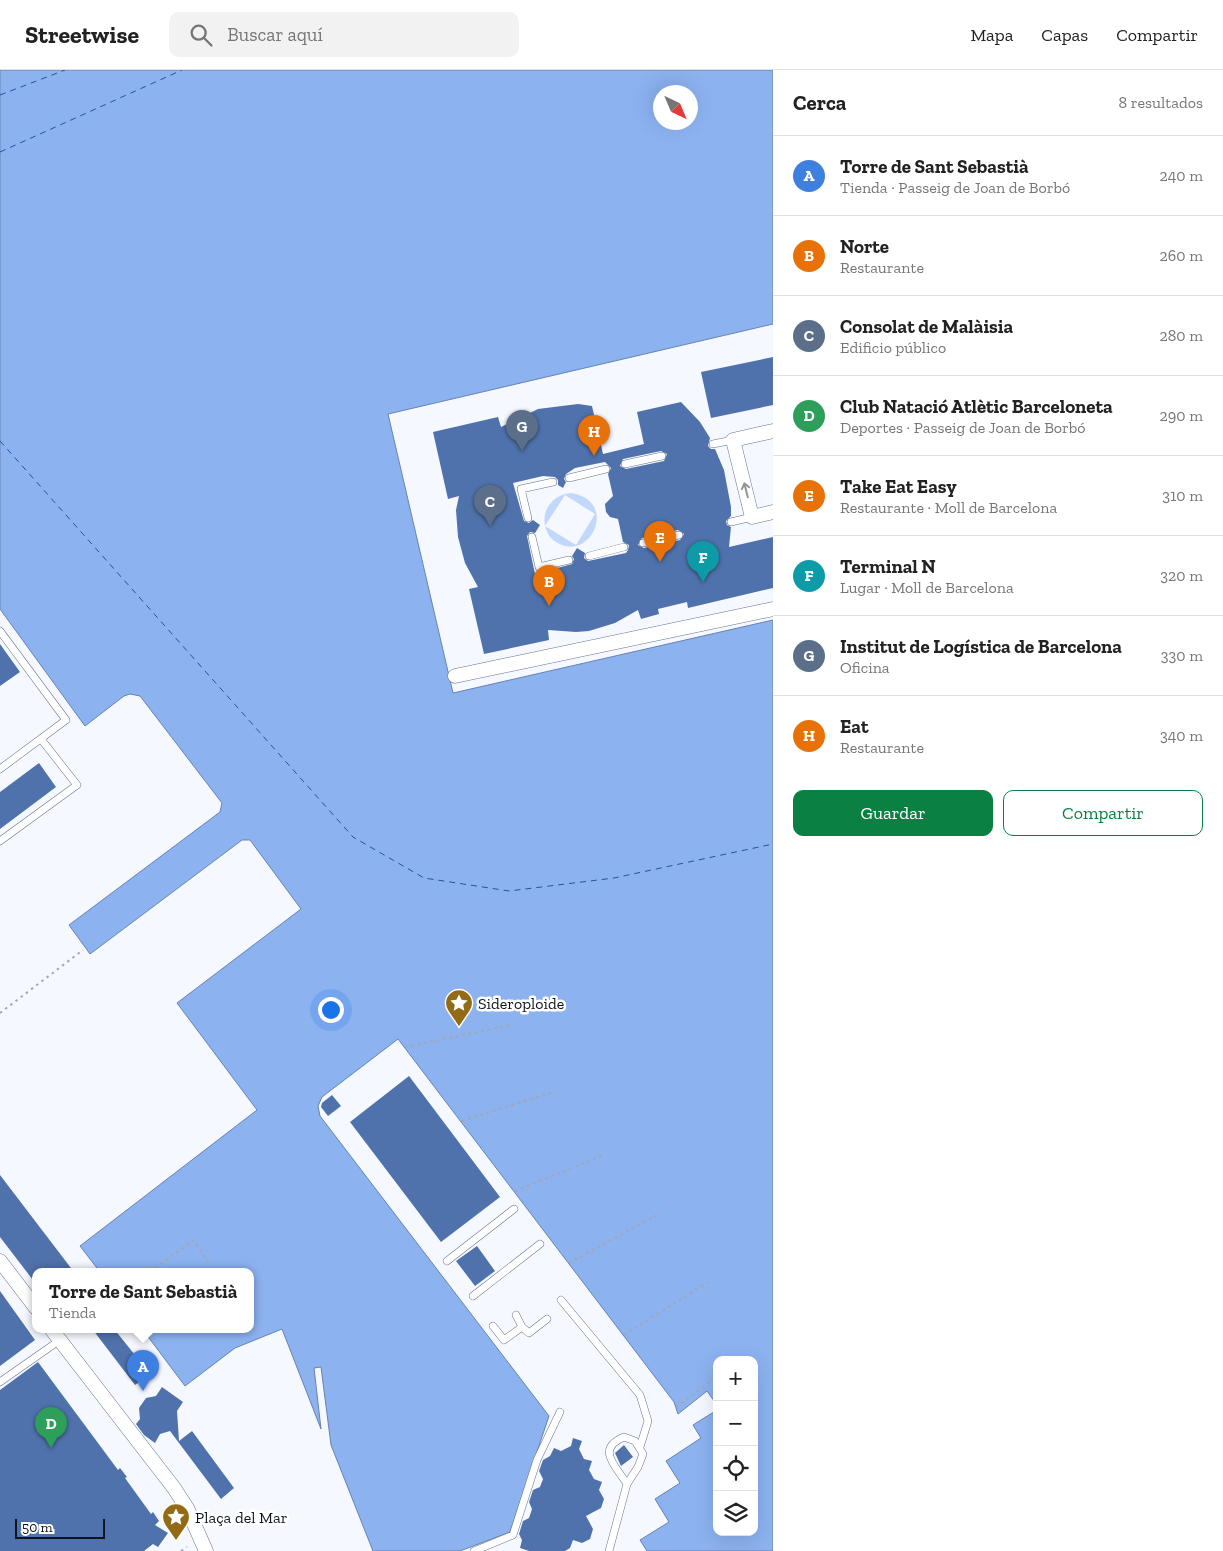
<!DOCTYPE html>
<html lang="es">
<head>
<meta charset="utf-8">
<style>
	body { margin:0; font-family:"Zilla Slab",serif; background:#f2f2f2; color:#222 }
	.controls { position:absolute; right:15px; bottom:15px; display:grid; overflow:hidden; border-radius:10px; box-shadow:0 5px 20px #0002 }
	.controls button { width:45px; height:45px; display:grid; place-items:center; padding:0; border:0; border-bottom:1px solid #e0e0e0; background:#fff; color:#222; font:25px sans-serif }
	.compass { position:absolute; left:653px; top:15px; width:45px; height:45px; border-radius:50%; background:#fff; box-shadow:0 5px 20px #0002; rotate:136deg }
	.scale { position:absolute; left:15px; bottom:12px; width:90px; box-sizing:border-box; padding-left:5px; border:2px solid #0e141d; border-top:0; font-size:14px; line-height:18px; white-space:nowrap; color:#0e141d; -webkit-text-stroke:4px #fff; paint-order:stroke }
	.you { position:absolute; left:330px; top:939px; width:18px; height:18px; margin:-12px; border:4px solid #fff; border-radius:50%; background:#1a73e8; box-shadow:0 0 0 8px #1a73e833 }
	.badge { display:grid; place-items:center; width:32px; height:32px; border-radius:50%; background:#0b8043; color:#fff; font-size:16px; font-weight:700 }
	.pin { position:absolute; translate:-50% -41px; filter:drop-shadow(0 1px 2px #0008) }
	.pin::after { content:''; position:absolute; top:26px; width:18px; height:15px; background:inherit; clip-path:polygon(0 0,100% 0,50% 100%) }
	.popup { position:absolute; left:32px; top:1198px; width:222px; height:65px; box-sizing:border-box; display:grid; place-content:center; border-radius:10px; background:#fff; filter:drop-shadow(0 1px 4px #0005); font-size:16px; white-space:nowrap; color:#767676 }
	.popup b { font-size:19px; color:#222 }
	.popup::after { content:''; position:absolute; left:50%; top:100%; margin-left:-10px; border:10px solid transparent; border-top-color:#fff }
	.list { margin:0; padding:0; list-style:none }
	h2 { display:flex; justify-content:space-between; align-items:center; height:65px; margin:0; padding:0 20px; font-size:21px }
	h2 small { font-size:16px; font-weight:400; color:#767676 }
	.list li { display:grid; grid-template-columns:32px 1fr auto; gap:15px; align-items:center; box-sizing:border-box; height:80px; padding:0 20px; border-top:1px solid #e0e0e0 }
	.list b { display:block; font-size:19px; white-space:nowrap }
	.list p { margin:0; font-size:16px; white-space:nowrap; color:#767676 }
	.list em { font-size:16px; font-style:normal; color:#767676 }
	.actions { display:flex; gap:10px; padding:15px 20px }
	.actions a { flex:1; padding:11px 0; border:1px solid #0b8043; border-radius:10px; text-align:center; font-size:18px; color:#0b8043 }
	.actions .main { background:#0b8043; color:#fff }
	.icon { flex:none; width:28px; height:28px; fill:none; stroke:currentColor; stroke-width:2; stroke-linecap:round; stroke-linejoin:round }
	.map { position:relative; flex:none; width:773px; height:1481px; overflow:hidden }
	header { display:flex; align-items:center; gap:30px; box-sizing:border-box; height:70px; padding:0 25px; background:#fff; border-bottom:1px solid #e0e0e0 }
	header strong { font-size:24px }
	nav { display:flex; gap:28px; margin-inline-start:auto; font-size:18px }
	.search { width:350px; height:45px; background:#f2f2f2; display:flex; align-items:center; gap:12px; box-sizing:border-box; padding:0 18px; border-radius:10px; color:#767676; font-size:19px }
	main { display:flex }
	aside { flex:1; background:#fff }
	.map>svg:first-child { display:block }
	.green { fill:#c2d8fb; fill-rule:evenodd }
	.water { fill:#8cb2f0; stroke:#6683b1; fill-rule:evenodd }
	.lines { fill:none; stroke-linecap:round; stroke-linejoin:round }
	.ferry { stroke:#26529b; stroke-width:1; stroke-dasharray:6 5; stroke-linecap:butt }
	.building { fill:#4f72ac; fill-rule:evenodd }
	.lane-casing { stroke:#64738c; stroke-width:8 }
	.street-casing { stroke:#64738c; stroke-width:15 }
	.path { stroke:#a3a7ae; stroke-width:2; stroke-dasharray:2.5 4; stroke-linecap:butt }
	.lane { stroke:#fff; stroke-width:7 }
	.street { stroke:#fff; stroke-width:14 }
	.oneway { stroke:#939599 }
	.labels { text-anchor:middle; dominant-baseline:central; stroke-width:5; stroke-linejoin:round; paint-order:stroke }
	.poi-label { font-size:16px; fill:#0e141d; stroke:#fff; text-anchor:start }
</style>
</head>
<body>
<header>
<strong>Streetwise</strong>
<div class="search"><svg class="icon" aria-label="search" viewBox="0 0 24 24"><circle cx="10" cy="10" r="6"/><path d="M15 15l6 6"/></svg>Buscar aquí</div>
<nav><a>Mapa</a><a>Capas</a><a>Compartir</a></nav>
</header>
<main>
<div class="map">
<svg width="773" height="1481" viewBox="0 0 773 1481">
	<rect width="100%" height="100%" fill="#f5f8fe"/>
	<!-- green -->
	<path class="green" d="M 571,423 C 623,431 586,502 550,467 C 537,448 548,425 571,423 ZM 565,425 L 595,444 L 576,475 L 545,456 Z"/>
	<!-- water -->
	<path class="water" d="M 0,0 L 773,0 L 773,254 L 388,344 L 453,623 L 773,550 L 773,1481 L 647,1481 L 640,1470 L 669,1452 L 655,1429 L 680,1413 L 666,1391 L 701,1368 L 693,1355 L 717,1340 L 717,1462 L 754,1462 L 754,1290 L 717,1290 L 717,1335 L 707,1321 L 678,1344 L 674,1332 L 398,969 L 322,1027 L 318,1036 L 320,1046 L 549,1346 L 510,1462 L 460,1481 L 373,1481 L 331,1375 L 321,1297 L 314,1298 L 321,1359 L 282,1259 L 235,1278 L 185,1316 L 143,1260 L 250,1260 L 250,1202 L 100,1202 L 80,1176 L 257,1040 L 177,933 L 301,839 L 250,770 L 242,770 L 90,884 L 69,855 L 220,742 L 222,733 L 140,626 L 130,624 L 124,626 L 85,656 L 0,539 ZM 660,22 L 690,22 L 690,52 L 660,52 Z"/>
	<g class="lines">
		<!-- ferry -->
		<path class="ferry" d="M 0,25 L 65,0
			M 0,82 L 182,0
			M 0,371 L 353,767 L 424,808 L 509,821 L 614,808 L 773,774"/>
	</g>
	<!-- building -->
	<path class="building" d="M 773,287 L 773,335 L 711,348 L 701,302 Z
		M 681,332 L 700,352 L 710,368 L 708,376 L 711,379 L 715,379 L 724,400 L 731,437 L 731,446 L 726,451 L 727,455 L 731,457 L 729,477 L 773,467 L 773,518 L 688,538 L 687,532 L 658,539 L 659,544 L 641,549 L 638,540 L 615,553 L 589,561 L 576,562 L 548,560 L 549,570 L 484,584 L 469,519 L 478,517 L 465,493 L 458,467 L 456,440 L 459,426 L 448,429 L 433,362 L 498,347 L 501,357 L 538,339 L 578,334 L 592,336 L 603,384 L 644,374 L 637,342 ZM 661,381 L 667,384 L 664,391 L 626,399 L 620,396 L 623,389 ZM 605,392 L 611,398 L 608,404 L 613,426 L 605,434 L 606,442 L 610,447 L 618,449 L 623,472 L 629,475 L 628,480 L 626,483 L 588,491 L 584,488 L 585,483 L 577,478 L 572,486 L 574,489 L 572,494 L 535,504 L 527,466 L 530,462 L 535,463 L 540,455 L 533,450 L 529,453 L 524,451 L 513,413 L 543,406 L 555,407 L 558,410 L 558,415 L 563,418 L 566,412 L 564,409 L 566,404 L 575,398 ZM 678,460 L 684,464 L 680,470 L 644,478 L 638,475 L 642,468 Z
		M 0,574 L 20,602 L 0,616 Z
		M 39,693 L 56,717 L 0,759 L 0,722 Z
		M 409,1006 L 500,1127 L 441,1172 L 350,1052 Z
		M 332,1025 L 341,1036 L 328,1046 L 321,1037 L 322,1033 Z
		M 0,1105 L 74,1202 L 36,1202 L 36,1214 L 0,1167 Z
		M 477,1176 L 495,1201 L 475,1216 L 456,1191 Z
		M 0,1221 L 35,1270 L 0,1296 Z
		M 93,1260 L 115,1260 L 150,1304 L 135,1315 Z
		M 38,1292 L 118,1400 L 120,1398 L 127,1407 L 125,1408 L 151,1444 L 153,1442 L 159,1451 L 155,1455 L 168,1463 L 158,1477 L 153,1474 L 144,1481 L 0,1481 L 0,1320 Z
		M 162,1317 L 183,1332 L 177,1341 L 179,1371 L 192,1361 L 234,1418 L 221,1429 L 170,1361 L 160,1364 L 155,1373 L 144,1365 L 136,1354 L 140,1349 L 139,1338 L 146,1328 L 156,1326 Z
		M 573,1368 L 582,1371 L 579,1379 L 584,1389 L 592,1391 L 589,1400 L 594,1409 L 602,1412 L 599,1420 L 604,1429 L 601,1438 L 586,1446 L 593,1459 L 590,1469 L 582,1473 L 573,1470 L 570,1478 L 565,1481 L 529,1481 L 520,1478 L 522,1470 L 519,1464 L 523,1451 L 529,1448 L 532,1439 L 529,1432 L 533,1420 L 540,1417 L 543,1409 L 539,1401 L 543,1390 L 550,1386 L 554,1378 L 561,1381 L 571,1376 Z
		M 624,1375 L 633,1387 L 621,1396 L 615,1383 Z"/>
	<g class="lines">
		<!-- lane casing -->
		<g class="lane-casing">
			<path id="lane" d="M 713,374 L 733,370
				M 625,394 L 662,386
				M 569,408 L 606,399
				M 528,448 L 521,419 L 553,412
				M 731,452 L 752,447
				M 532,467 L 539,497 L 569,490
				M 643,473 L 679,465
				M 589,486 L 624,477
				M 0,561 L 66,650 L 0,699
				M 0,771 L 77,715 L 41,669
				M 447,1191 L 514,1139
				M 473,1226 L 540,1174
				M 561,1230 L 640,1325 L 648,1351 L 640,1377
				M 516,1245 L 522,1257 L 529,1263 L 547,1249
				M 493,1256 L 504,1270 L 522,1257
				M 0,1312 L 60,1270
				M 474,1481 L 513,1465 L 537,1390 L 560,1342
				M 609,1481 L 627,1414 L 638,1397 L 643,1384 L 635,1371 L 624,1367 C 595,1379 616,1396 627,1414"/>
		</g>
		<!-- street casing -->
		<g class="street-casing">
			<path id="street" d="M 773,361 L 733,370 L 752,447 L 773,442
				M 455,606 L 773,539
				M 0,1191 L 36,1238
				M 52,1260 L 174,1418 L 187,1438 L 206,1481"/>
		</g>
		<!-- path -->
		<path class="path" d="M 0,943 L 83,880
			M 405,977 L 511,955
			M 462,1051 L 553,1022
			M 515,1121 L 604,1085
			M 569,1193 L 657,1145
			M 150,1202 L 193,1170 L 211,1196
			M 624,1265 L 708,1212
			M 739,1290 L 744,1286
			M 676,1337 L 717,1307
			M 181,1481 L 187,1477"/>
		<!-- lane -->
		<use href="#lane" class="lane"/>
		<!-- street -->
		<use href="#street" class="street"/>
	</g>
	<!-- one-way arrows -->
	<defs><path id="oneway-shaft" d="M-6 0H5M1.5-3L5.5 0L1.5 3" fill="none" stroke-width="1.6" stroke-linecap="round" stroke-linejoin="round" transform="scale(1.25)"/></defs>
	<use class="oneway" href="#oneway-shaft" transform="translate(746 420) rotate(-104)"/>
	<!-- icons -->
	<defs>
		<g id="sight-pin" transform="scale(1.4375)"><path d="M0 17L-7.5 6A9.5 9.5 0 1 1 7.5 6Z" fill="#946b15" stroke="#fff"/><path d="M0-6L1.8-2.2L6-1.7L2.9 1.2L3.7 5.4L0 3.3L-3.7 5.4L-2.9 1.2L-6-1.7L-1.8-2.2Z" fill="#fff"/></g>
	</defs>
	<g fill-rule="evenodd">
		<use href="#sight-pin" x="459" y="933"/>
		<use href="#sight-pin" x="176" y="1447"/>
	</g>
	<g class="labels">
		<!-- poi labels -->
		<g class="poi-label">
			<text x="478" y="933">Sideroploide</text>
			<text x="195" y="1447">Plaça del Mar</text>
		</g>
	</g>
</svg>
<div class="controls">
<button>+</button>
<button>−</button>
<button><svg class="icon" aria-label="locate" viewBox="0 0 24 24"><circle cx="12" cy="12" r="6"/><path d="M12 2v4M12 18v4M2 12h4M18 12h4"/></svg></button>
<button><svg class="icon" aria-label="layers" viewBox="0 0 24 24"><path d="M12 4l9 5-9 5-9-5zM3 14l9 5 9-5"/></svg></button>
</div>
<svg class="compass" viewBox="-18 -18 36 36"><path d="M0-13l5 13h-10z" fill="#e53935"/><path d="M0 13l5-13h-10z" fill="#767676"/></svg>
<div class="scale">50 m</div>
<div class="you"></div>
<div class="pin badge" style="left:143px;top:1321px;background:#3f7fe0">A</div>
<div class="popup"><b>Torre de Sant Sebastià</b>Tienda</div>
<div class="pin badge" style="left:549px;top:536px;background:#e8710a">B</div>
<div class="pin badge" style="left:490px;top:456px;background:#5c6f8a">C</div>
<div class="pin badge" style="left:51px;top:1378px;background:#2e9e5b">D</div>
<div class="pin badge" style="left:660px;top:492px;background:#e8710a">E</div>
<div class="pin badge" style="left:703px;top:512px;background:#0f9aa8">F</div>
<div class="pin badge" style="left:522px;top:381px;background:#5c6f8a">G</div>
<div class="pin badge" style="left:594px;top:386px;background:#e8710a">H</div>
</div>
<aside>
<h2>Cerca<small>8 resultados</small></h2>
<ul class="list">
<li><span class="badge" style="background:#3f7fe0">A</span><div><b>Torre de Sant Sebastià</b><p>Tienda · Passeig de Joan de Borbó</p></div><em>240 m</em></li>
<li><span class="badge" style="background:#e8710a">B</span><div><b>Norte</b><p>Restaurante</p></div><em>260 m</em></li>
<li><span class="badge" style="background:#5c6f8a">C</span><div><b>Consolat de Malàisia</b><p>Edificio público</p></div><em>280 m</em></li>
<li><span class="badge" style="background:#2e9e5b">D</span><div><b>Club Natació Atlètic Barceloneta</b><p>Deportes · Passeig de Joan de Borbó</p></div><em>290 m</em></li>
<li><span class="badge" style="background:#e8710a">E</span><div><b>Take Eat Easy</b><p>Restaurante · Moll de Barcelona</p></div><em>310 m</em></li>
<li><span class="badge" style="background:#0f9aa8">F</span><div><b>Terminal N</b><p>Lugar · Moll de Barcelona</p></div><em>320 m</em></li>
<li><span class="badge" style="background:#5c6f8a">G</span><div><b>Institut de Logística de Barcelona</b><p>Oficina</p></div><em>330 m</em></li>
<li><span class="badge" style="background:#e8710a">H</span><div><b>Eat</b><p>Restaurante</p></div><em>340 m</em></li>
</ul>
<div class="actions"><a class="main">Guardar</a><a>Compartir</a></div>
</aside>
</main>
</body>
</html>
